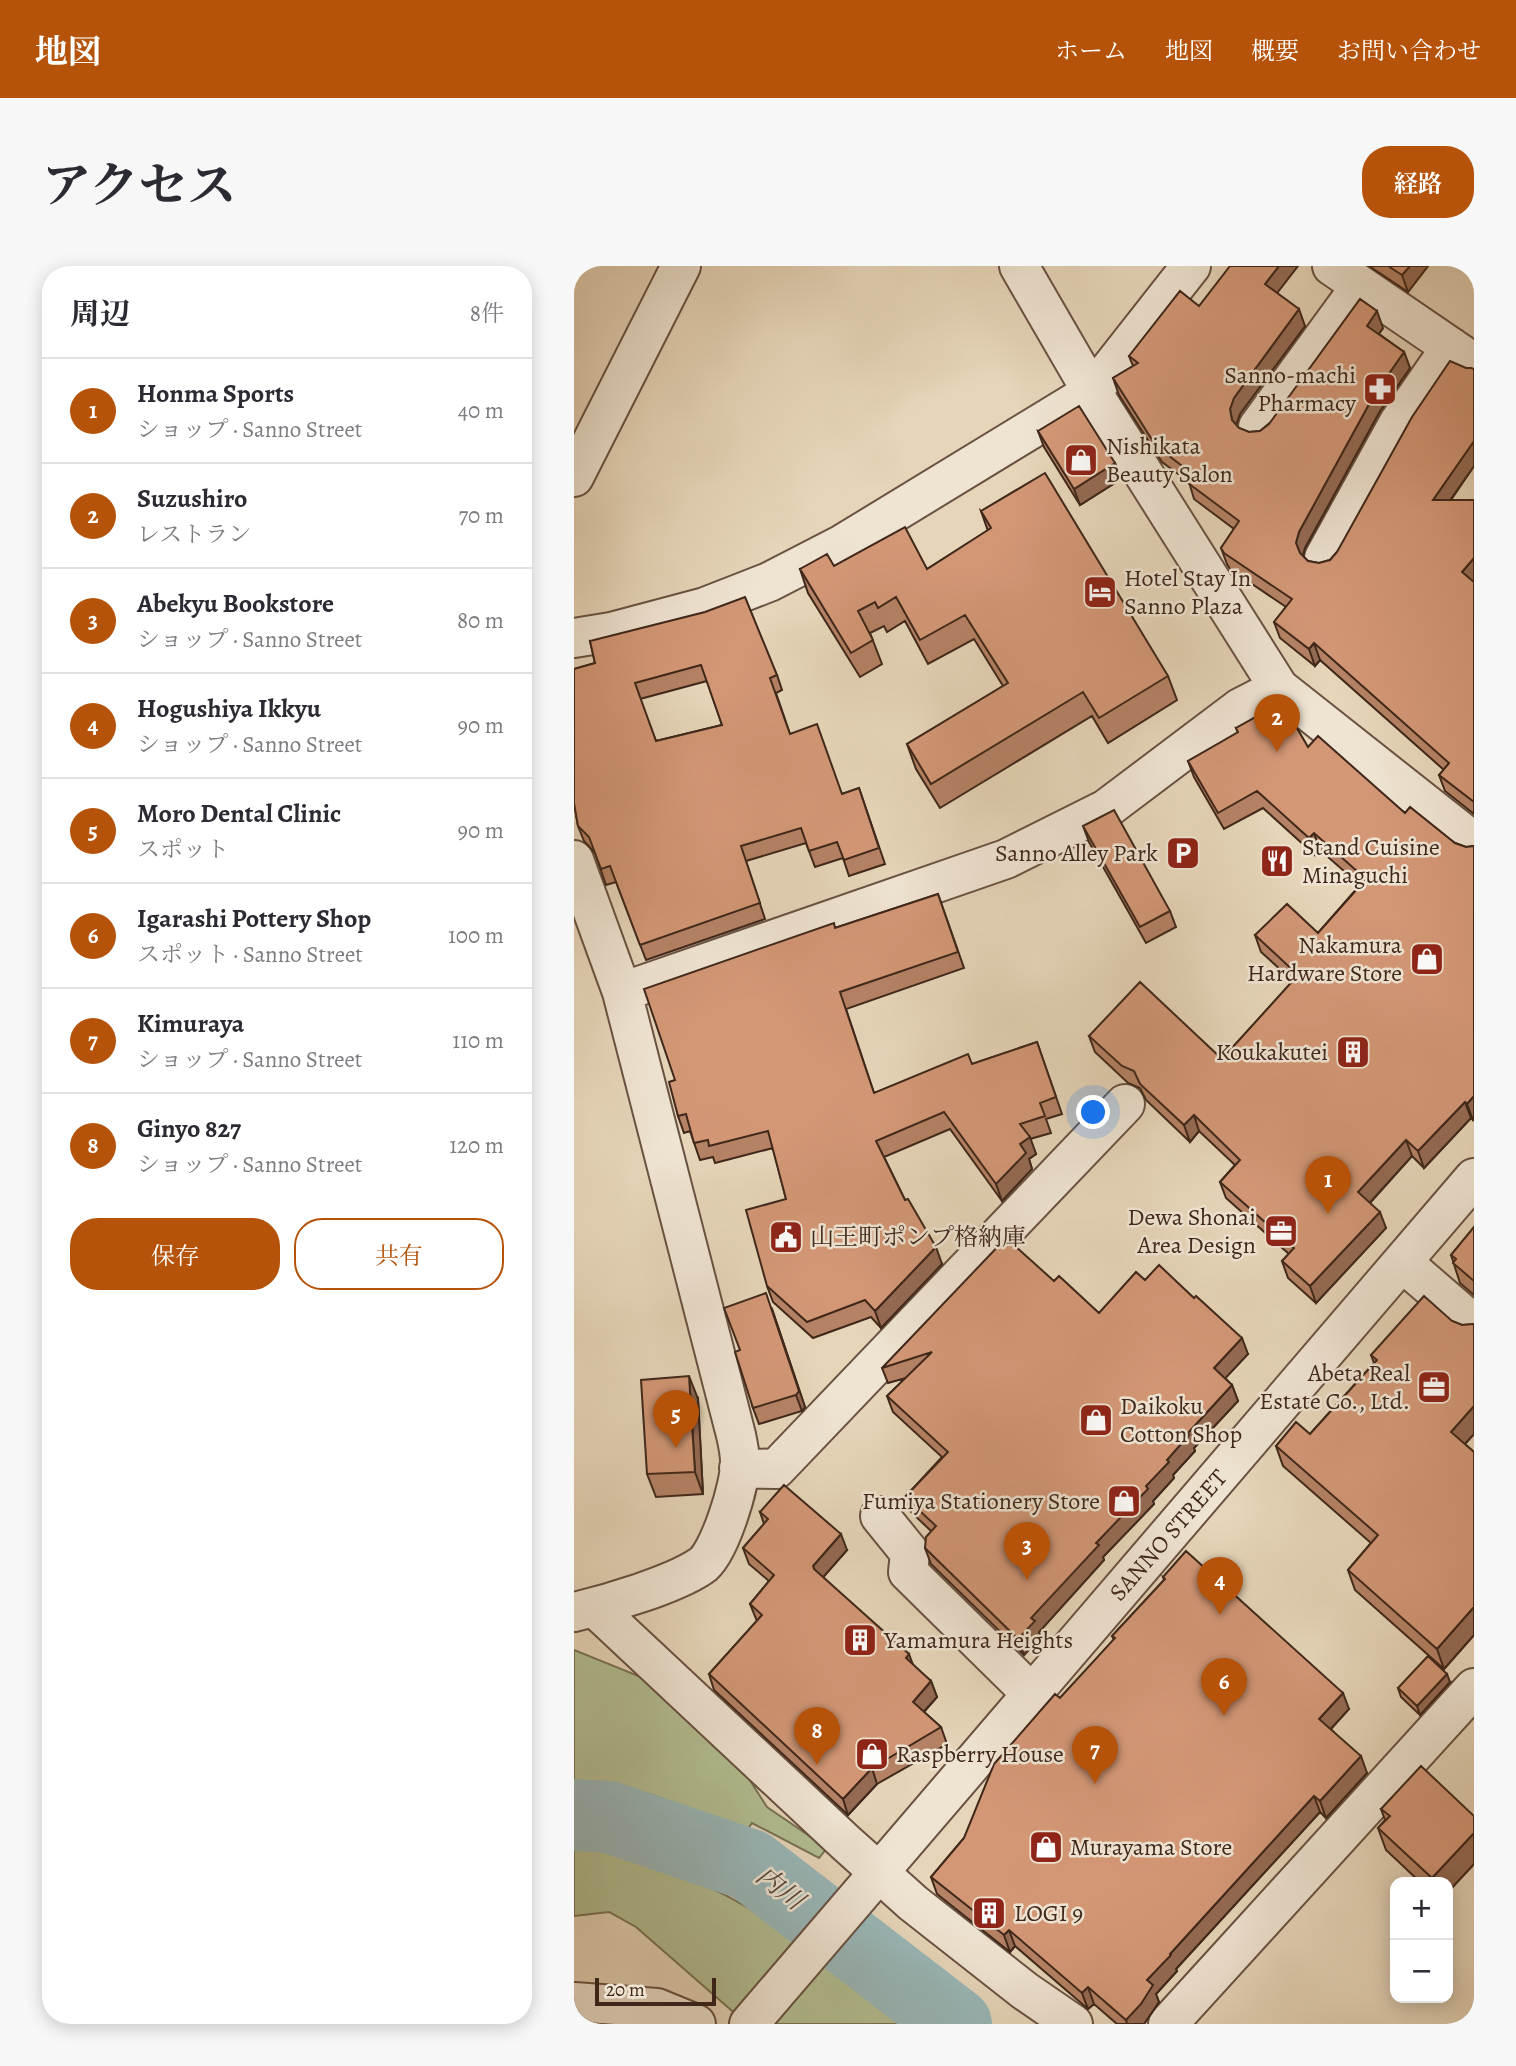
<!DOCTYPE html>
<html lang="ja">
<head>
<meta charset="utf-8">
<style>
	body { margin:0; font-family:Alegreya,"Noto Serif JP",serif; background:#f7f7f7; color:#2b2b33 }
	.controls { position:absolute; right:21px; bottom:21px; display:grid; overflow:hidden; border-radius:14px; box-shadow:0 4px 18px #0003 }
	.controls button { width:63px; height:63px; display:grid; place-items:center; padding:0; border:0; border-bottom:2px solid #e1e1e2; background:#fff; color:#2b2b33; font:35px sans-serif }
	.scale { position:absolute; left:21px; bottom:18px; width:121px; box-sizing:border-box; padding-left:7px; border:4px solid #3f271a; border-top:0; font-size:19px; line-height:24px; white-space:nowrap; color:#3f271a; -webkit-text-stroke:5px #efe4d2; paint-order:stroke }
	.you { position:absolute; left:520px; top:847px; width:24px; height:24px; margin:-18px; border:5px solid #fff; border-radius:50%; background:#1a73e8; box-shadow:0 0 0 10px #1a73e833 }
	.badge { display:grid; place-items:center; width:46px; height:46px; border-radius:50%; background:#b45309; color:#fff; font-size:23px; font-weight:700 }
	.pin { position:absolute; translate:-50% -58px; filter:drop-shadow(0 2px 4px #0008) }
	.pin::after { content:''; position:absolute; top:37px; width:24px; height:21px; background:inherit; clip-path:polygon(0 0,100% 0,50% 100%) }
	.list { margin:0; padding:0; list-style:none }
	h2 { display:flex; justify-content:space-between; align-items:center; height:91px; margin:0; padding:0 28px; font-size:30px }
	h2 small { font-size:23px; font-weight:400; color:#7c7c81 }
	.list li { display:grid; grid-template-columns:46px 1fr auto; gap:21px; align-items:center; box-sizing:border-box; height:105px; padding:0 28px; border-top:2px solid #e1e1e2 }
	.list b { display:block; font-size:26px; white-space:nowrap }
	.list p { margin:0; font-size:23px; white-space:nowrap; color:#7c7c81 }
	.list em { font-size:23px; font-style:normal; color:#7c7c81 }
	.actions { display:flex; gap:14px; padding:21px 28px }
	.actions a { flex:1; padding:16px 0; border:2px solid #b45309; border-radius:28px; text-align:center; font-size:24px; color:#b45309 }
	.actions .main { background:#b45309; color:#fff }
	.map { position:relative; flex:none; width:900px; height:1758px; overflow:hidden; border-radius:28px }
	header { display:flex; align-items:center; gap:42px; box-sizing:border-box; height:98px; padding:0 35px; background:#b45309; color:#fff }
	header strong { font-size:33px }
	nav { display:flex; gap:38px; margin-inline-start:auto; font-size:24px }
	.intro { display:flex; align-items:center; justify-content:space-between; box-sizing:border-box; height:168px; padding:0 42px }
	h1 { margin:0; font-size:49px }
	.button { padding:18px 32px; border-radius:28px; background:#b45309; color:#fff; font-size:24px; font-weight:700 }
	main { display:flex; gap:42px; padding:0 42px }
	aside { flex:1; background:#fff; border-radius:28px; box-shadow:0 4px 18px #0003 }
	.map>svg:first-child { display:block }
	.green { fill:#b2be92; stroke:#787256; stroke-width:2 }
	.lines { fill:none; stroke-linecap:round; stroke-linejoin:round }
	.river { stroke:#99b7b8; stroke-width:72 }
	.minor-casing { stroke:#695242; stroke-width:42 }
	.minor { stroke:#efe4d2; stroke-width:38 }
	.wall { fill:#b58265; stroke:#3f271a; stroke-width:2; fill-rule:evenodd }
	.shaded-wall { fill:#946a53; stroke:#3f271a; stroke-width:2 }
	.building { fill:#d39776; stroke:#3f271a; stroke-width:2; fill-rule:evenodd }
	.labels { text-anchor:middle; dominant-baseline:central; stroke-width:5; stroke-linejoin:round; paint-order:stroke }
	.poi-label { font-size:24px; fill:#3f271a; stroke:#efe4d2; text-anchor:start }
	.street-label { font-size:24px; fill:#3f271a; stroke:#efe4d2 }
	.water-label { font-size:26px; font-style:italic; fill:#564b42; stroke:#efe4d2 }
</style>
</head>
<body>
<header>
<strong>地図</strong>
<nav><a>ホーム</a><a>地図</a><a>概要</a><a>お問い合わせ</a></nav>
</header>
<div class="intro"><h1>アクセス</h1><a class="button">経路</a></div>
<main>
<aside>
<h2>周辺<small>8件</small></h2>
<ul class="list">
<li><span class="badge">1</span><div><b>Honma Sports</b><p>ショップ · Sanno Street</p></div><em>40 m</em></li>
<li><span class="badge">2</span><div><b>Suzushiro</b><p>レストラン</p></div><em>70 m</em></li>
<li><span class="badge">3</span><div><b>Abekyu Bookstore</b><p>ショップ · Sanno Street</p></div><em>80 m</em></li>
<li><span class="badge">4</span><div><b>Hogushiya Ikkyu</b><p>ショップ · Sanno Street</p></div><em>90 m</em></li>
<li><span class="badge">5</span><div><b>Moro Dental Clinic</b><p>スポット</p></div><em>90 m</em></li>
<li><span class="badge">6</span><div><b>Igarashi Pottery Shop</b><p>スポット · Sanno Street</p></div><em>100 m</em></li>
<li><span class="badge">7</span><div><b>Kimuraya</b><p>ショップ · Sanno Street</p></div><em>110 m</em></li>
<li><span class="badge">8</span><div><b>Ginyo 827</b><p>ショップ · Sanno Street</p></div><em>120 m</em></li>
</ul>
<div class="actions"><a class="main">保存</a><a>共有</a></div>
</aside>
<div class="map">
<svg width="900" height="1758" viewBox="0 0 900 1758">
	<rect width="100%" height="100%" fill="#e6d5b9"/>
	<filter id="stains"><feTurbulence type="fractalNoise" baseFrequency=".00286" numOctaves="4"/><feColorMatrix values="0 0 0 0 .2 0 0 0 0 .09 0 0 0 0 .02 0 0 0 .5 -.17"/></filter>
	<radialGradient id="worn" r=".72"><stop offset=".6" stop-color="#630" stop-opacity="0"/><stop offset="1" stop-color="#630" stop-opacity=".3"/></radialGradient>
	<!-- green -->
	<path class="green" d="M 0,1384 L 67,1411 L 170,1505 L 193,1541 L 253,1582 L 245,1592 L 178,1557 L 173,1564 L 76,1528 L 0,1515 Z
		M 0,1581 C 129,1594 233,1677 331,1754 L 332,1758 L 173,1758 L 62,1661 L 35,1646 L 0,1650 Z"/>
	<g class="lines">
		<!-- river -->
		<path class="river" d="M 0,1549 L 35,1551 L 176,1599 L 382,1758"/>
		<!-- minor casing -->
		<g class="minor-casing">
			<path id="minor" d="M 445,0 L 518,126 L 705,422 L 900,576
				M 758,0 L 900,97
				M 684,161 L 787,20
				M 0,211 L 107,0
				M 750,292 L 825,156 L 877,81
				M 0,372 L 37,366 L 131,341 L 195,316 L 267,279 L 518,126 L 617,0
				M 0,594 L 48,726 L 162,1169 C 164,1178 166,1187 166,1196 C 167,1217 145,1289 127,1300 C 99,1319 34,1338 0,1346
				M 48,726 L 432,593 L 532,543 L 666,442 L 705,422
				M 828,996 L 900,1058
				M 165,1202 L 202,1203 L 551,838
				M 306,1250 L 336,1287 L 334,1306 L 458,1428
				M 20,1341 L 271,1576 L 339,1637 L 451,1725 L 499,1758
				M 0,1736 L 83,1742 L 122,1758
				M 175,1758 L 900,912
				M 594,1758 L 900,1422"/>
		</g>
		<!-- minor -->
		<use href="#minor" class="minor"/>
	</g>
	<!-- wall -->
	<path class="wall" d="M 795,0 L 854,0 L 834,26 Z
		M 703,27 L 731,60 L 666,148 L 662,159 L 665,162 L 675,166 L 686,165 L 809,62 L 805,68 L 830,86 L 836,102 L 806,145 L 731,282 L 729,290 L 734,295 L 745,297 L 756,294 L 763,286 L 892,102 L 900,103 L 900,200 L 877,234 L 900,234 L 900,548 L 871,525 L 865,509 L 870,504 L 746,394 L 741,400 L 706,372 L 700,356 L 712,341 L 656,303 L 653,298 L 647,282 L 660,263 L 620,233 L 615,216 L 588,196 L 545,129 L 539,112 L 559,100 L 555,90 L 625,40 Z
		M 464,165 L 541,197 L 547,213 L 506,239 L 470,181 Z
		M 407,245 L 594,410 L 603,434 L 534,477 L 518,450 L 366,542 L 342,503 L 333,478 L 429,420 L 400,373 L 354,398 L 331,355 L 313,366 L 310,360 L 296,367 L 308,398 L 286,411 L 234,327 L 226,303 L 260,300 L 353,303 L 414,265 Z
		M 16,375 L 203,409 L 208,424 L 202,427 L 216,468 L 268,528 L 285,522 L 311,598 L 275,610 L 269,592 L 241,601 L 232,577 L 172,595 L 191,653 L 72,694 L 42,616 L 32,619 L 21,587 L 10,575 L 4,560 L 1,543 L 0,543 L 0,403 L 21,397 ZM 133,415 L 148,459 L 82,475 L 66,433 Z
		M 662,462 L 734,481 L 831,547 L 881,577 L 892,581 L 900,580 L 900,853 L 899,854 L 897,852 L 850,902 L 838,890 L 796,937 L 812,962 L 742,1037 L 714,1012 L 708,995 L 715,988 L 652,932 L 646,916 L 661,899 L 625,865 L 616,876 L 572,834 L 566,822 L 554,817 L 521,786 L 515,770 L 648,793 L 719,715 L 687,686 L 681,669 L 744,667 L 786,619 L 746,584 L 741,589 L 689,542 L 650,563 L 620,511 L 614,495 L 664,467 Z
		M 509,560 L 596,645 L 602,661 L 572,677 L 515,576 Z
		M 364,628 L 390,702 L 272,743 L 300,827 L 398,798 L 463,776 L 488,848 L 472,853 L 477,867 L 456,873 L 462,888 L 455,893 L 458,903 L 428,935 L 376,863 L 310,891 L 331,934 L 368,998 L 307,1062 L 297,1051 L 239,1072 L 199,1036 L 193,1020 L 212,933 L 199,882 L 141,897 L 139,891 L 126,894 L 116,865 L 110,867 L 104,850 L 101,814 L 261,662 Z
		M 900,961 L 900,1029 L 886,1017 L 877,989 Z
		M 571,1014 L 674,1088 L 651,1112 L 658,1119 L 664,1135 L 620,1182 L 621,1185 L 599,1209 L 600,1212 L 579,1235 L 580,1238 L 529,1291 L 530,1294 L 465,1366 L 466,1371 L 450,1389 L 357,1298 L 351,1282 L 357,1265 L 337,1246 L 331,1231 L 368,1191 L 319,1146 L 313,1130 L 332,1112 L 314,1117 L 308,1102 L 480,1015 L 525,1047 Z
		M 198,1043 L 231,1141 L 228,1145 L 185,1158 L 179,1142 L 166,1084 Z
		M 878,1055 L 888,1059 L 900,1058 L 900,1168 L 891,1178 L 900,1186 L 900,1369 L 870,1403 L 781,1324 L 774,1304 L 797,1277 L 709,1200 L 702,1180 L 736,1168 L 800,1097 L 797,1089 Z
		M 124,1133 L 129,1228 L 82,1231 L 73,1208 Z
		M 186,1246 L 273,1284 L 249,1311 L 339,1399 L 357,1415 L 363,1431 L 350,1446 L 367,1461 L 373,1478 L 303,1518 L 274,1549 L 140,1424 L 135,1408 L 183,1355 L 176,1338 L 195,1315 L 175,1298 L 169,1282 L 190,1258 Z
		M 589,1311 L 775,1443 L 757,1463 L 793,1507 L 752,1552 L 746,1546 L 602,1703 L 603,1705 L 582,1728 L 585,1736 L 570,1758 L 543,1758 L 520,1738 L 514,1743 L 441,1680 L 436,1686 L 363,1628 L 357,1611 L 390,1572 L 486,1432 L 540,1374 L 538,1370 L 590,1314 Z
		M 876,1416 L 846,1449 L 827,1431 L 824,1422 Z
		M 807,1543 L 900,1550 L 900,1598 L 874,1626 L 874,1616 L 846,1616 L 812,1584 L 804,1562 L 811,1554 Z"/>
	<!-- shaded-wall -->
	<path class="shaded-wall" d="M 705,0 L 724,0 L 697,35 L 691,18 Z
		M 836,0 L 854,0 L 834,26 L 828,9 Z
		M 725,43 L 731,60 L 666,148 L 662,159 L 658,154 L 656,143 L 660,132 Z
		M 803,45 L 809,62 L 799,76 L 793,60 Z
		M 830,86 L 836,102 L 806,145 L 731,282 L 728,293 L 722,277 L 725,266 L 800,129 Z
		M 900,175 L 900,200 L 865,250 L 859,234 Z
		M 541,197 L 547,213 L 506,239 L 500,223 Z
		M 900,292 L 900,315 L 894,322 L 888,306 Z
		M 740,377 L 746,394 L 741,400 L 735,383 Z
		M 740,567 L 746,584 L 741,589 L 735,572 Z
		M 900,830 L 900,853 L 899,854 L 893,838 Z
		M 891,836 L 897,852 L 850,902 L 844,885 Z
		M 620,849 L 625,865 L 616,876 L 610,859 Z
		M 456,871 L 462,888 L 455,893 L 458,903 L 428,935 L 422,918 L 446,878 Z
		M 832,874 L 838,890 L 790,943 L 784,926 Z
		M 806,946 L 812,962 L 742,1037 L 736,1020 Z
		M 362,981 L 368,998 L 307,1062 L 301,1045 Z
		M 198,1043 L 231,1141 L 228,1145 L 222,1129 Z
		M 668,1072 L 674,1088 L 646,1118 L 640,1102 Z
		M 115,1110 L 124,1133 L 129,1228 L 121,1206 Z
		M 658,1119 L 664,1135 L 620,1182 L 621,1185 L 599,1209 L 600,1212 L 579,1235 L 580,1238 L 529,1291 L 530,1294 L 465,1366 L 466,1371 L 450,1389 L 444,1373 L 457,1352 L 572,1220 L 613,1168 Z
		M 900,1140 L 900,1168 L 884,1185 L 877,1166 Z
		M 267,1268 L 273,1284 L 245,1316 L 239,1300 Z
		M 900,1341 L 900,1369 L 870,1403 L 863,1383 Z
		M 335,1388 L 341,1404 L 332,1392 Z
		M 873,1408 L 876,1416 L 846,1449 L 843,1440 Z
		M 357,1415 L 363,1431 L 344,1452 L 339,1436 Z
		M 769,1427 L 775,1443 L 751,1469 L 745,1453 Z
		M 787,1490 L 793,1507 L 752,1552 L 746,1535 Z
		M 298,1502 L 303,1518 L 274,1549 L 269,1533 Z
		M 740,1530 L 746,1546 L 602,1703 L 603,1705 L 582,1728 L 585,1736 L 570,1758 L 553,1758 L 552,1754 L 573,1714 L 596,1688 Z
		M 900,1567 L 900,1598 L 874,1626 L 874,1616 L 859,1616 L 858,1612 Z
		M 435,1664 L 441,1680 L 436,1686 L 430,1669 Z
		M 514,1721 L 520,1738 L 514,1743 L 508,1727 Z"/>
	<!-- building -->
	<path class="building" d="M 656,0 L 705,0 L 691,18 L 725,43 L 660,132 L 656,143 L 658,154 L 665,162 L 675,166 L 686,165 L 695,158 L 786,33 L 803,45 L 793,60 L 830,86 L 800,129 L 725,266 L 722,277 L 726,287 L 734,295 L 745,297 L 756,294 L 763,286 L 838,151 L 876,95 L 892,102 L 897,102 L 900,103 L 900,175 L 859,234 L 900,234 L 900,292 L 888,306 L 900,316 L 900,536 L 865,509 L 875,497 L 740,377 L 735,383 L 700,356 L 718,333 L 650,287 L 647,282 L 665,255 L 614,217 L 620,209 L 582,180 L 539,112 L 564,97 L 555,90 L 606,25 L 625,40 Z
		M 814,0 L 836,0 L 828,9 Z
		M 505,140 L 541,197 L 500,223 L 464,165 Z
		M 471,207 L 594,410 L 525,452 L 509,426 L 357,518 L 333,478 L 434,417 L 391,349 L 346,374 L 322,331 L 304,342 L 301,336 L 284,345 L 299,374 L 277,387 L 226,303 L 253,288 L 260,300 L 331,261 L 353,303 L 417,262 L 407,245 Z
		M 171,331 L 203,409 L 196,412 L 216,468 L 243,458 L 268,528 L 285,522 L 305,582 L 270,594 L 263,576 L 235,585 L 227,562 L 167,580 L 186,637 L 66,679 L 36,600 L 27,603 L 15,571 L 4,560 L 0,537 L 0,403 L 21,397 L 16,375 L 131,346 ZM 127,399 L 148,459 L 82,475 L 61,417 Z
		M 705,438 L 713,445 L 734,481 L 744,470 L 831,547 L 836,541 L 881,577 L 892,581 L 900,580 L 900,830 L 893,838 L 891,836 L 844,885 L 832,874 L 784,926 L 806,946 L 736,1020 L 708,995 L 720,982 L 646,916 L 666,894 L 620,849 L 610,859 L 566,818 L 560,805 L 548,800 L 515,770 L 566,716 L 648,793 L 724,709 L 681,669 L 713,638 L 744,667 L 792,613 L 740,567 L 735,572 L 683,525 L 644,547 L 614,495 L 664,466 L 662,462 Z
		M 540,544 L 596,645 L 566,661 L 509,560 Z
		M 364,628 L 384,686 L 266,726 L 300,827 L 394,788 L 398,798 L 463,776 L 482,831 L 466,837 L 471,850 L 446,858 L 456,871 L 446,878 L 452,887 L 422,918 L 370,846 L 302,875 L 331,934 L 334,933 L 362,981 L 301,1045 L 291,1034 L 233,1056 L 193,1020 L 172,944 L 212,933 L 194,865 L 135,880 L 134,874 L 120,877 L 112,848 L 104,850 L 95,816 L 101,814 L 70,723 L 260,657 L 261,662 Z
		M 900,961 L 900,1015 L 879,997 L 882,993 L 877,989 Z
		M 432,972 L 480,1015 L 485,1010 L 525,1047 L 562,1006 L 571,1014 L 585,999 L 620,1032 L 622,1030 L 668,1072 L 640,1102 L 658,1119 L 613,1168 L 615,1169 L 593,1194 L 595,1196 L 572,1220 L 574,1223 L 522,1277 L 525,1279 L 457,1352 L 461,1355 L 444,1373 L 351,1282 L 352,1271 L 362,1260 L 331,1231 L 374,1186 L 313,1130 L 358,1086 L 308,1102 Z
		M 192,1027 L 225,1125 L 222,1129 L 179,1142 L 161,1086 L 166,1084 L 150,1042 Z
		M 850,1030 L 878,1055 L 888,1059 L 900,1058 L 900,1140 L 877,1166 L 900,1186 L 900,1341 L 863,1383 L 774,1304 L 804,1269 L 702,1180 L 722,1156 L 736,1168 L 803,1094 L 797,1089 Z
		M 115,1110 L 121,1206 L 73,1208 L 67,1114 Z
		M 210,1219 L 267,1268 L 239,1300 L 240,1303 L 335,1388 L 332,1392 L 357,1415 L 339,1436 L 367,1461 L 298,1502 L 269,1533 L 135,1408 L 188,1349 L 176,1338 L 200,1309 L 169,1282 L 194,1253 L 186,1246 Z
		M 612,1285 L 769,1427 L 745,1453 L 787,1490 L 746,1535 L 740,1530 L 596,1688 L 597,1689 L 573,1714 L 579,1719 L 567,1738 L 552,1754 L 514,1721 L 508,1727 L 435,1664 L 430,1669 L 357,1611 L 390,1572 L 420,1498 L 481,1428 L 486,1432 L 541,1372 L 538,1370 L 591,1313 L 589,1311 Z
		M 854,1390 L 873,1408 L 843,1440 L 824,1422 Z
		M 847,1500 L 900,1550 L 900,1567 L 858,1612 L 804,1562 L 816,1550 L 807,1543 Z"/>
	<!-- icons -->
	<defs>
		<g id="pharmacy-square" transform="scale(1.75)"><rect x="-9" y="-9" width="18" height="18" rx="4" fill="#8f2418" stroke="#efe4d2"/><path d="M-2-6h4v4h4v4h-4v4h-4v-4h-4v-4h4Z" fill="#fff"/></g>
		<g id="shop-square" transform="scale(1.75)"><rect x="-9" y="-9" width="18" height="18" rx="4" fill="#8f2418" stroke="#efe4d2"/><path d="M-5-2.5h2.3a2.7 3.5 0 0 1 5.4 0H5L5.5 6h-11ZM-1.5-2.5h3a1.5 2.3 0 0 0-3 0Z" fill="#fff"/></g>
		<g id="hotel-square" transform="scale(1.75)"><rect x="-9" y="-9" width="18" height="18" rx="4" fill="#8f2418" stroke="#efe4d2"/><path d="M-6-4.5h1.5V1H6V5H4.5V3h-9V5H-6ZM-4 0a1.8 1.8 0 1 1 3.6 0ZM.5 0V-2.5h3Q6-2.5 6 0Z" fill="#fff"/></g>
		<g id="parking-square" transform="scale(1.75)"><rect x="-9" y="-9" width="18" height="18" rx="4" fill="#8f2418" stroke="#efe4d2"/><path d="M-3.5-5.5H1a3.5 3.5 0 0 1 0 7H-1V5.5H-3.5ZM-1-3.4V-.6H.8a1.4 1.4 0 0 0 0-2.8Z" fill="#fff"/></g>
		<g id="restaurant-square" transform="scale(1.75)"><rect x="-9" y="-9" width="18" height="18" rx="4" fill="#8f2418" stroke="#efe4d2"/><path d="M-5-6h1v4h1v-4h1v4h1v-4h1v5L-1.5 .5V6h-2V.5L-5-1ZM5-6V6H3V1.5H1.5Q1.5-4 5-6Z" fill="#fff"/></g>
		<g id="building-square" transform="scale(1.75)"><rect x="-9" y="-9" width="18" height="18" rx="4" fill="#8f2418" stroke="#efe4d2"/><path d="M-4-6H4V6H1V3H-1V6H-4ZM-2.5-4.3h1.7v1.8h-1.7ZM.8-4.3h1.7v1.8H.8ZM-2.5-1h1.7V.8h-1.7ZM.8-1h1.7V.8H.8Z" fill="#fff"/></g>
		<g id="office-square" transform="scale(1.75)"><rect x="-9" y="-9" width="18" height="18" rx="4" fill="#8f2418" stroke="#efe4d2"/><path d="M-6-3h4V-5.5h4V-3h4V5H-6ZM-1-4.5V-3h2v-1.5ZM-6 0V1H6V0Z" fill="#fff"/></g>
		<g id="civic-square" transform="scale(1.75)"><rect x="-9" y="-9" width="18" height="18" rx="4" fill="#8f2418" stroke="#efe4d2"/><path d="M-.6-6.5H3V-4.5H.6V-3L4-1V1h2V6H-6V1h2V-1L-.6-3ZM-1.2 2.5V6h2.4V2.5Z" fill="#fff"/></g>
	</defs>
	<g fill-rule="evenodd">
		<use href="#pharmacy-square" x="806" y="123"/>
		<use href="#shop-square" x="507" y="194"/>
		<use href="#hotel-square" x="526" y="326"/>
		<use href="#parking-square" x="609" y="587"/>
		<use href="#restaurant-square" x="703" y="595"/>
		<use href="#shop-square" x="853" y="693"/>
		<use href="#building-square" x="779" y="786"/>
		<use href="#office-square" x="707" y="965"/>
		<use href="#civic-square" x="212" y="971"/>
		<use href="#office-square" x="860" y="1121"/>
		<use href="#shop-square" x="522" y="1154"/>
		<use href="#shop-square" x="550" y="1235"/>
		<use href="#building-square" x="286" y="1374"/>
		<use href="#shop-square" x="298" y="1488"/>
		<use href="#shop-square" x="472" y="1581"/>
		<use href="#building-square" x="415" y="1647"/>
	</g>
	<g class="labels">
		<!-- poi labels -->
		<g class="poi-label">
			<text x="782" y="109" text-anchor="end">Sanno-machi<tspan x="782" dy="28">Pharmacy</tspan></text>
			<text x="532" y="180">Nishikata<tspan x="532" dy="28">Beauty Salon</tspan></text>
			<text x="550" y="312">Hotel Stay In<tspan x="550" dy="28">Sanno Plaza</tspan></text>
			<text x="728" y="581">Stand Cuisine<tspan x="728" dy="28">Minaguchi</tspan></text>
			<text x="584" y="587" text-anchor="end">Sanno Alley Park</text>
			<text x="828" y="679" text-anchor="end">Nakamura<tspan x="828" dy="28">Hardware Store</tspan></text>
			<text x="754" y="786" text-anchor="end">Koukakutei</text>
			<text x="682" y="951" text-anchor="end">Dewa Shonai<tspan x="682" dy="28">Area Design</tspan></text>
			<text x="236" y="971">山王町ポンプ格納庫</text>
			<text x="836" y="1107" text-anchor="end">Abeta Real<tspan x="836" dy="28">Estate Co., Ltd.</tspan></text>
			<text x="546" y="1140">Daikoku<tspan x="546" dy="28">Cotton Shop</tspan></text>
			<text x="526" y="1235" text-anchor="end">Fumiya Stationery Store</text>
			<text x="310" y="1374">Yamamura Heights</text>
			<text x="322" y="1488">Raspberry House</text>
			<text x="496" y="1581">Murayama Store</text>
			<text x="440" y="1647">LOGI 9</text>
		</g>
		<!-- street labels -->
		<g class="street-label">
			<text transform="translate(594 1269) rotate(-49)">SANNO STREET</text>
		</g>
		<!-- water labels -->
		<g class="water-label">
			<text transform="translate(206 1622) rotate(38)">内川</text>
		</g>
	</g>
	<rect width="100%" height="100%" filter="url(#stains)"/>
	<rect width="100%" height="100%" fill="url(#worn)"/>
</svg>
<div class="controls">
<button>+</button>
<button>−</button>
</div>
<div class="scale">20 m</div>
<div class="you"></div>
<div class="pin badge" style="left:754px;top:948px">1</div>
<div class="pin badge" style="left:703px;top:486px">2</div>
<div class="pin badge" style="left:453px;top:1314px">3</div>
<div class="pin badge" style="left:646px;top:1349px">4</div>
<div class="pin badge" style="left:102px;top:1182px">5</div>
<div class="pin badge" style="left:650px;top:1450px">6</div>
<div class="pin badge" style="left:521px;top:1518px">7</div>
<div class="pin badge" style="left:243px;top:1499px">8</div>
</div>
</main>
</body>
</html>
